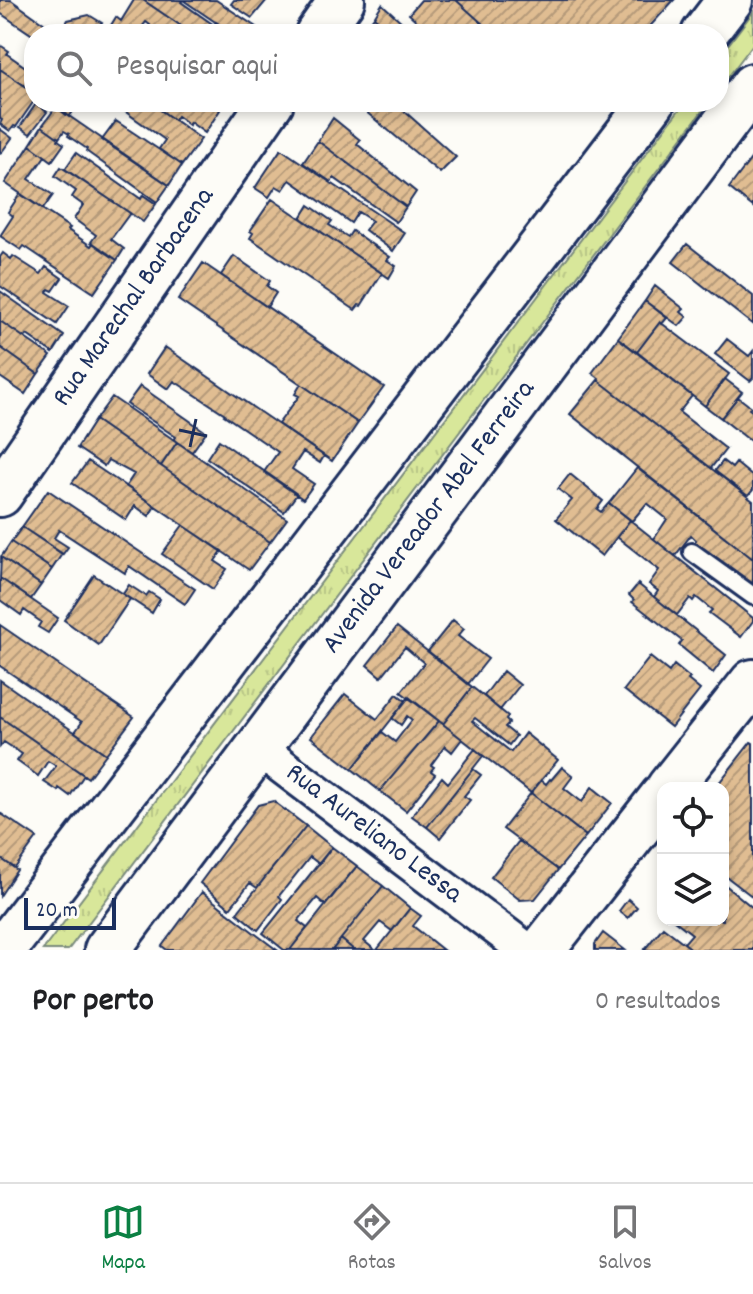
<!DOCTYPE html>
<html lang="pt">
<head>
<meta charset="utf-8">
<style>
	body { margin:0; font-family:Dekko,sans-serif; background:#f2f2f2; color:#202124 }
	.controls { position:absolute; right:24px; bottom:24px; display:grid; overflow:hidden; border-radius:16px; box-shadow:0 4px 12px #0003 }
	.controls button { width:72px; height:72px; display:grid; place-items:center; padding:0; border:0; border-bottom:2px solid #e0e0e0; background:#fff; color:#202124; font:40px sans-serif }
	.scale { position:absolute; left:24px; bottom:20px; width:92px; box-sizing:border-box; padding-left:8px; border:4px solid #1b2f5e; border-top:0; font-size:22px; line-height:28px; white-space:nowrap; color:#1b2f5e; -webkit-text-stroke:6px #fdfcf7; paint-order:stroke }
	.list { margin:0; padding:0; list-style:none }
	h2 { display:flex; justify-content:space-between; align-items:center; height:104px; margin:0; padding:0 32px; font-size:34px }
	h2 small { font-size:26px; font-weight:400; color:#757577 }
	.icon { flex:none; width:44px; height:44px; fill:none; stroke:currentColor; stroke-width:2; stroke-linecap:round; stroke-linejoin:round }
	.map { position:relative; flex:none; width:753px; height:950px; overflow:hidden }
	.search { position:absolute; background:#fff; box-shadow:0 4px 12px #0003; left:24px; right:24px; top:24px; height:88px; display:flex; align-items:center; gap:20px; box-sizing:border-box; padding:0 28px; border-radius:32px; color:#757577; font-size:30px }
	.sheet { height:232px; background:#fff }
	nav { display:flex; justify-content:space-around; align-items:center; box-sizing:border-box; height:112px; border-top:2px solid #e0e0e0; background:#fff; font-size:22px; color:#757577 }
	nav a { display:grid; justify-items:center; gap:4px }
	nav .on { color:#0b8043 }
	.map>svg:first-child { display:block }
	.grass { fill:url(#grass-tufts); stroke:#7a8b7c; stroke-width:2 }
	.building { fill:url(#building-hatch); stroke:#1b2f5e; stroke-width:2 }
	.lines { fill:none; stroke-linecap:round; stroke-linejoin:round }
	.lane-casing { stroke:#1b2f5e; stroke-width:22 }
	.street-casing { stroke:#1b2f5e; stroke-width:40 }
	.secondary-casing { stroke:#1b2f5e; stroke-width:50 }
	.primary-casing { stroke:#1b2f5e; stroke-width:50 }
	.lane { stroke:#fdfcf7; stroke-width:16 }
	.street { stroke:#fdfcf7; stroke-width:34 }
	.secondary { stroke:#fdfcf7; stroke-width:44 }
	.primary { stroke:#fdfcf7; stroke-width:44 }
	.ticks { fill:none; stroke:#1b2f5e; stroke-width:3 }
	.labels { text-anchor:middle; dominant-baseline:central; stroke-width:7; stroke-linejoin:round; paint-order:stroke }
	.street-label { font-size:28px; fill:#1b2f5e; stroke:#fdfcf7 }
</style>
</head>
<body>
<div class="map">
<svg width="753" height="950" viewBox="0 0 753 950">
	<defs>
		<pattern id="grass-tufts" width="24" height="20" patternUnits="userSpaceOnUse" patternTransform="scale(2)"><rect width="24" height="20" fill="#d8e79a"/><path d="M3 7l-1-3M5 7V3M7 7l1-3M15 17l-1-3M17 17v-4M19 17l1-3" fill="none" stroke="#b9c687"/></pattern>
		<pattern id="building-hatch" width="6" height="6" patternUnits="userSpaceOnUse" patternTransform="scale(2)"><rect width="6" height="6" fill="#e0bd92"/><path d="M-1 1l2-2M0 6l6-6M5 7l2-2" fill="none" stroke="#b59a7a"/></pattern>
	</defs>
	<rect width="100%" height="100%" fill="#fdfcf7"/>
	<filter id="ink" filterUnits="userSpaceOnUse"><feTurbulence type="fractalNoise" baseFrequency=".0125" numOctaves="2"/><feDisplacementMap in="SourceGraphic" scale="16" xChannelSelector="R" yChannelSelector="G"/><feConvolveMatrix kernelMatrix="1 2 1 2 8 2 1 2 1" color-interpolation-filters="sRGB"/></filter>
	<g filter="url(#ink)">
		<!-- grass -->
		<path class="grass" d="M 753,12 L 753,44 L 719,89 L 719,57 Z
			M 685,102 L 709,102 L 68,950 L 43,950 Z"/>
		<!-- building -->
		<path class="building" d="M 0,0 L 11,0 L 45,24 L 38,34 L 34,34 L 34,36 L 0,13 Z
			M 134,0 L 143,0 L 193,34 L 144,34 L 150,25 L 146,22 L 137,34 L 114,34 L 108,30 L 116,17 L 121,21 Z
			M 143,0 L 183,0 L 181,2 L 214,25 L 216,22 L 233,34 L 193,34 Z
			M 183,0 L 216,0 L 256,27 L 254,30 L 259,34 L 233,34 Z
			M 234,0 L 267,0 L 252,18 L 231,4 Z
			M 421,0 L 456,0 L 494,34 L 431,34 L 409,14 Z
			M 456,0 L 674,0 L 643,34 L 494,34 Z
			M 382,4 L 415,34 L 393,34 L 374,17 Z
			M 89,15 L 102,23 L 94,34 L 65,34 L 61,31 L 68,20 Z
			M 374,17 L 393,34 L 368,34 L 364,30 Z
			M 0,45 L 9,51 L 7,54 L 27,68 L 31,62 L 27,60 L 34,50 L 34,92 L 0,69 Z
			M 0,69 L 34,92 L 34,101 L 16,127 L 14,126 L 10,131 L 0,124 L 2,120 L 0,119 Z
			M 59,102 L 72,102 L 77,106 L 69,117 L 56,107 Z
			M 116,102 L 149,102 L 201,139 L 182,165 L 159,149 L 165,140 L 116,105 L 118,103 Z
			M 156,102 L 209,102 L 220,110 L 205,133 L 190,122 L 189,125 L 177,116 L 174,120 L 154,105 Z
			M 354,102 L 394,102 L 456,157 L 440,173 Z
			M 36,104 L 47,112 L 30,134 L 20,127 Z
			M 56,107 L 169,185 L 157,202 L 86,151 L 87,149 L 68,136 L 69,134 L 64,131 L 59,138 L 42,126 Z
			M 333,118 L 360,140 L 357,144 L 416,192 L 406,207 L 318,141 Z
			M 116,121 L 182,165 L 169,185 L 102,140 Z
			M 42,126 L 59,138 L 58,140 L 64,144 L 52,161 L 30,145 Z
			M 0,129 L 12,138 L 1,153 L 0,152 Z
			M 318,141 L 406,207 L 396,222 L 334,178 L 331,182 L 303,163 Z
			M 30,145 L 45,156 L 29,179 L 53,195 L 43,209 L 5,183 Z
			M 281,149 L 405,233 L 393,251 L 365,230 L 372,221 L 358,212 L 351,223 L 290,180 L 283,190 L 276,186 L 269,197 L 255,188 Z
			M 76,153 L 141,199 L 143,195 L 156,204 L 143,222 L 65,169 Z
			M 753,156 L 753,207 L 729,188 Z
			M 61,167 L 130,213 L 111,239 L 124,249 L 117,260 L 91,242 L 96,235 L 74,219 L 83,205 L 72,197 L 76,191 L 55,176 Z
			M 20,194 L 70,228 L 68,230 L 91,246 L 93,243 L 117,260 L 94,293 L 24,246 L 21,250 L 0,236 L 13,216 L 8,212 Z
			M 272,199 L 382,273 L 361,306 L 359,305 L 355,310 L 250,238 L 253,233 L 250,231 Z
			M 309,205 L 332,221 L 329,225 L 348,237 L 352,231 L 390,257 L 387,260 L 396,266 L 389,278 L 301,218 Z
			M 687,244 L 753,296 L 753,325 L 673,262 Z
			M 3,253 L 11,259 L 13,256 L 41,274 L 46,267 L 62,278 L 53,291 L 49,289 L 47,292 L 69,306 L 57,324 L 0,286 L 0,257 Z
			M 234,256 L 270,281 L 267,286 L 276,293 L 267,307 L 221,275 Z
			M 203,263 L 384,387 L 358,423 L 178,300 Z
			M 655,286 L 684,309 L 681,312 L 687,317 L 679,326 L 645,301 Z
			M 0,291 L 64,336 L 53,353 L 27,335 L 25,338 L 0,321 Z
			M 645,301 L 667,318 L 662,324 L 660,322 L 637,352 L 618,338 Z
			M 0,321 L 51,356 L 38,374 L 0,347 Z
			M 660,322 L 729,374 L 705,406 L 637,352 Z
			M 618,338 L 692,396 L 679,412 L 726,449 L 711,468 L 598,380 L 599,378 L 592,373 Z
			M 727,339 L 749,356 L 753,351 L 753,378 L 750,381 L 715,354 Z
			M 0,347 L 38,374 L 25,394 L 0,377 Z
			M 165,347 L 324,456 L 320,463 L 303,452 L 292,469 L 314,484 L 303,499 L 264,472 L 278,452 L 224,415 L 225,414 L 174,381 L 168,389 L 147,374 Z
			M 725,379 L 742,392 L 721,418 L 705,406 Z
			M 598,380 L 753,501 L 753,559 L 570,414 Z
			M 301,384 L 358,423 L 332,461 L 278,424 L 299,396 L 295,394 Z
			M 140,386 L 206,432 L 192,452 L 174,440 L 176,437 L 127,404 Z
			M 112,397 L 177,442 L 161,466 L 95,420 Z
			M 738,397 L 751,407 L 749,409 L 753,412 L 753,443 L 721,418 Z
			M 95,420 L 270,542 L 249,570 L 126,486 L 134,474 L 108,460 L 104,466 L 77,448 Z
			M 219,440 L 297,494 L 284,512 L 207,458 Z
			M 177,442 L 287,519 L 270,542 L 161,466 Z
			M 88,461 L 155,506 L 149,516 L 135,506 L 126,520 L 72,483 Z
			M 723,461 L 732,468 L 736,463 L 753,477 L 753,490 L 748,496 L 715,471 Z
			M 637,468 L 753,559 L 753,593 L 692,545 L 696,540 L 691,535 L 675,556 L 654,539 L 667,519 L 647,503 L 632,521 L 609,503 Z
			M 570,474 L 603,501 L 597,509 L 601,512 L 609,503 L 630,520 L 602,556 L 556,519 L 572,500 L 558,489 Z
			M 48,490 L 195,589 L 185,604 L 129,566 L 125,573 L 59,530 L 54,538 L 68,547 L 63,554 L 22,527 Z
			M 630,520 L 753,618 L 753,621 L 741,637 L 709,613 L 712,610 L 696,597 L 693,601 L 690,598 L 677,615 L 654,597 L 658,591 L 649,584 L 659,570 L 617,537 Z
			M 183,525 L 222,551 L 215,561 L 227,569 L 213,589 L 162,554 Z
			M 22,527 L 62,554 L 52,569 L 11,542 Z
			M 11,542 L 52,569 L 41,585 L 1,557 Z
			M 1,557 L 41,585 L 31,599 L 0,578 Z
			M 94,575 L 130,599 L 99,645 L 64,620 Z
			M 0,578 L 58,618 L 48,633 L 38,627 L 41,622 L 24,610 L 21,615 L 0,600 Z
			M 638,584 L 726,655 L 713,673 L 679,645 L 682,641 L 632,602 L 634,600 L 629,595 Z
			M 129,585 L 146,596 L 149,592 L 160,599 L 152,613 L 123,594 Z
			M 453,620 L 464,629 L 458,636 L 488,659 L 468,684 L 428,651 Z
			M 0,625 L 134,717 L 106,754 L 75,732 L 82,722 L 0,666 Z
			M 397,627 L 472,687 L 443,724 L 401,692 L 424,663 L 405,647 L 381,677 L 367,665 Z
			M 650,657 L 669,672 L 674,665 L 690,678 L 688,680 L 700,690 L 671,727 L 624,690 Z
			M 503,671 L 520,685 L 500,710 L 484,696 Z
			M 0,680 L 106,754 L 88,778 L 0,717 Z
			M 472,687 L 508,716 L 506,720 L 509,723 L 505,727 L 516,736 L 509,745 L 475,718 L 472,721 L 511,752 L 525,733 L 558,760 L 531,793 L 443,724 Z
			M 345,694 L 377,719 L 397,694 L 406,701 L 352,769 L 311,737 Z
			M 409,697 L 439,721 L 380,791 L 352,769 L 382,732 L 395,742 L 412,720 L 407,716 L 401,725 L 392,718 Z
			M 0,717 L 84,775 L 70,796 L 59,788 L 58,791 L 44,782 L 56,766 L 48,761 L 38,776 L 17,761 L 22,754 L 4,742 L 0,747 Z
			M 439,721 L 462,739 L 452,752 L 445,746 L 431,765 L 434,767 L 431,771 L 435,774 L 406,811 L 380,791 Z
			M 751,742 L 753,743 L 753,897 L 723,874 L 723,788 L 715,788 Z
			M 475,749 L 483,756 L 427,827 L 412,816 L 442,777 L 448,783 Z
			M 562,767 L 573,776 L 564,788 L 582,802 L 592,787 L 612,803 L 586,836 L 531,793 L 541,780 L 546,784 L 550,779 L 551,780 Z
			M 473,769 L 481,775 L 464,796 L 470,800 L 440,838 L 427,827 Z
			M 531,793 L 586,836 L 558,870 L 503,829 Z
			M 273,801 L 306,826 L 257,888 L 250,883 L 230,908 L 200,883 L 258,805 Z
			M 0,813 L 37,838 L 15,868 L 0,858 Z
			M 306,826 L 332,847 L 319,864 L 310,857 L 279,896 L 282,899 L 258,930 L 237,913 Z
			M 519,841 L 558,870 L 535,899 L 520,900 L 491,877 Z
			M 332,847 L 357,866 L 325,905 L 317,898 L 298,921 L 307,928 L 290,950 L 284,950 L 263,933 Z
			M 0,858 L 17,870 L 0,896 Z
			M 357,866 L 383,886 L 332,950 L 290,950 Z
			M 723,883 L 753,908 L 753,950 L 693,950 L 684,943 L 692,934 L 674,920 L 723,920 Z
			M 383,886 L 410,908 L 392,931 L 380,922 L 364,941 L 375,950 L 354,950 L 341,939 Z
			M 202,892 L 257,935 L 277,950 L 167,950 L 162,946 Z
			M 628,899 L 637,907 L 628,918 L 619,911 Z
			M 410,908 L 421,916 L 413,926 L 443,950 L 377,950 Z
			M 663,927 L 684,943 L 693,950 L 644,950 Z
			M 603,933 L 625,950 L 595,950 L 595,944 Z
			M 341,939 L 354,950 L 332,950 Z"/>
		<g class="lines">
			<!-- lane casing -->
			<g class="lane-casing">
				<path id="lane" d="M 692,552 L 753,596"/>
			</g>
			<!-- street casing -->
			<g class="street-casing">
				<path id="street" d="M 258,748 L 526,950"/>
			</g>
			<!-- secondary casing -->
			<g class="secondary-casing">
				<path id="secondary" d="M 318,34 L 342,0
					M 0,494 L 271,102
					M 669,788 L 753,682
					M 542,950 L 663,796"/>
			</g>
			<!-- primary casing -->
			<g class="primary-casing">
				<path id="primary" d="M 704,34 L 730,0
					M 3,950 L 652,102
					M 107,950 L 753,86"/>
			</g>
			<!-- lane -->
			<use href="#lane" class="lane"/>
			<!-- street -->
			<use href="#street" class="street"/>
			<!-- secondary -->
			<use href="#secondary" class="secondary"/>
			<!-- primary -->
			<use href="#primary" class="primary"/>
		</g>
	</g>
	<!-- ticks -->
	<path class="ticks" d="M 179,430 L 207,436M 190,447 L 196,419"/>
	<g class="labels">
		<!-- street labels -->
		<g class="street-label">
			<text transform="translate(135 298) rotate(-55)">Rua Marechal Barbacena</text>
			<text transform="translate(430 518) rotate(-53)">Avenida Vereador Abel Ferreira</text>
			<text transform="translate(373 835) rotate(37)">Rua Aureliano Lessa</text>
		</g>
	</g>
</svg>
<div class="controls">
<button><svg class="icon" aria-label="locate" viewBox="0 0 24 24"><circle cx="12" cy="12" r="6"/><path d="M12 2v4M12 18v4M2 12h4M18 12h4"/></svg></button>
<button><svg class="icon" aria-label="layers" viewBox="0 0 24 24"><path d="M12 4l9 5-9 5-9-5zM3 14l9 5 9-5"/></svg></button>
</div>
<div class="scale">20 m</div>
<div class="search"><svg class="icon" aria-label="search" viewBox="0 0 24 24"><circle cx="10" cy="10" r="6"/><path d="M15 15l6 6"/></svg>Pesquisar aqui</div>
</div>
<section class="sheet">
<h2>Por perto<small>0 resultados</small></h2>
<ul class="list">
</ul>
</section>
<nav>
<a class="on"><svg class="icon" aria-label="map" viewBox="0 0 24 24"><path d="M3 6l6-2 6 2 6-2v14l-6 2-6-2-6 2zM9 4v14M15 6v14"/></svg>Mapa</a>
<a><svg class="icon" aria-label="directions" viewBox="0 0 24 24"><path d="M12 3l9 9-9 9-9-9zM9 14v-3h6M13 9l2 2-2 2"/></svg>Rotas</a>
<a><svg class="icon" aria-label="saved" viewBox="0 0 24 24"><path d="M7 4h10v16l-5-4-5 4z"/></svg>Salvos</a>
</nav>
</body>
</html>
